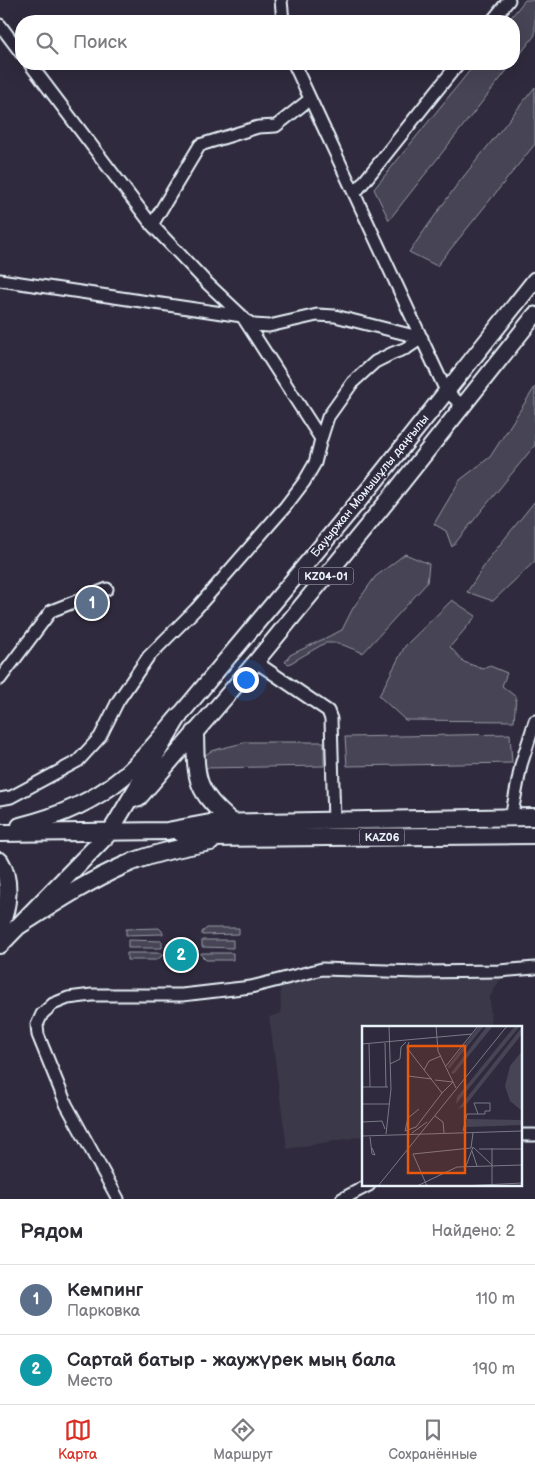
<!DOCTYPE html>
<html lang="ru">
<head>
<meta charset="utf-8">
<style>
	body { margin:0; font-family:"Balsamiq Sans",sans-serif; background:#f2f2f3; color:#2b2b33 }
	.you { position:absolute; left:245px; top:679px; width:18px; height:18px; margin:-12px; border:4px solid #fff; border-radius:50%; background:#1a73e8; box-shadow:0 0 0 8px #1a73e833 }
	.badge { display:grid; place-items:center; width:32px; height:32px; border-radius:50%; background:#d93025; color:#fff; font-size:16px; font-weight:700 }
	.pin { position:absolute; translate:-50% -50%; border:2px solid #fff; box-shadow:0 1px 5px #0006 }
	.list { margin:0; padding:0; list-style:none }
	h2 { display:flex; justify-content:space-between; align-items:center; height:65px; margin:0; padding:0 20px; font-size:21px }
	h2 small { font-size:16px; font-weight:400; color:#7c7c81 }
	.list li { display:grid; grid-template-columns:32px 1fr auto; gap:15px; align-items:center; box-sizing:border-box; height:70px; padding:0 20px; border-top:1px solid #e1e1e2 }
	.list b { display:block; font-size:19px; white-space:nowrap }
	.list p { margin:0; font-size:16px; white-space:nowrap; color:#7c7c81 }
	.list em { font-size:16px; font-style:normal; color:#7c7c81 }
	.icon { flex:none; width:28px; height:28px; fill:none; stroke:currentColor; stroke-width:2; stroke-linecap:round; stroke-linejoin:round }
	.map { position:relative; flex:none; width:535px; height:1199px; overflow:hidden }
	.search { position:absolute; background:#fff; box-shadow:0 5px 20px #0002; left:15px; right:15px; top:15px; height:55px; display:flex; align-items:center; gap:12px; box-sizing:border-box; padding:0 18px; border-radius:20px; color:#7c7c81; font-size:19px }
	.sheet { height:205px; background:#fff }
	nav { display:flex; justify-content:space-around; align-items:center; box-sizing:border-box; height:70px; border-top:1px solid #e1e1e2; background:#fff; font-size:14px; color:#7c7c81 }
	nav a { display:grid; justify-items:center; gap:2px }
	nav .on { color:#d93025 }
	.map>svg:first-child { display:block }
	.built { fill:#3b3749 }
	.green { fill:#464455; stroke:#979aa6 }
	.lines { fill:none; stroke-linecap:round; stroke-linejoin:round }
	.minor-casing { stroke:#e8f1f8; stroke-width:15 }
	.major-casing { stroke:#e8f1f8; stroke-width:19 }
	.highway-casing { stroke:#e8f1f8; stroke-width:20 }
	.minor { stroke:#2f2a3d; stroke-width:11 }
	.major { stroke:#2f2a3d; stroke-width:15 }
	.highway { stroke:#2f2a3d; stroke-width:16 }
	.labels { text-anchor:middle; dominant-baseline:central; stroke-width:4; stroke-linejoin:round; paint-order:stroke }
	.shield { fill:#2f2a3d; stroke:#b0b5c0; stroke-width:1 }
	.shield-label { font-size:11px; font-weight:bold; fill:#e8f1f8 }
	.street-label { font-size:12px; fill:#e8f1f8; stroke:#2f2a3d }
	.inset-road { fill:none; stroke:#797a88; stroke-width:1 }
	.view { fill:#e8590c; fill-opacity:0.15; stroke:#e8590c; stroke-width:2.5 }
	.inset-edge { fill:none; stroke:#e8f1f8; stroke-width:2.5 }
</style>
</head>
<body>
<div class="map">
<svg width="535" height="1199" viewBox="0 0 535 1199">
	<rect width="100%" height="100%" fill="#2f2a3d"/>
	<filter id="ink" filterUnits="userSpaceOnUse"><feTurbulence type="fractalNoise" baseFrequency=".02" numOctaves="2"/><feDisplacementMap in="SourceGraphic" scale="10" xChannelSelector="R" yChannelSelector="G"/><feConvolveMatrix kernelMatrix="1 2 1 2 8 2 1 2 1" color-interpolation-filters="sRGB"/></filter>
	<g filter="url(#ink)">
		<!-- built -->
		<path class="built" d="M 318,973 L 504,973 L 490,997 L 491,1028 L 364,1028 L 364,1136 L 287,1149 L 269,1017 L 281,1013 L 280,987 Z"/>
		<!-- green -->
		<path class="green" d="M 525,0 L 535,0 L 535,35 L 514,62 L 514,21 L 508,21 Z
			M 475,64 L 512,64 L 389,220 L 374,189 Z
			M 535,87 L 535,144 L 437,266 L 409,252 L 456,186 Z
			M 535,387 L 535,445 L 452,547 L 446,531 L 434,524 L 460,480 L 490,457 Z
			M 535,501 L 535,561 L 493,601 L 467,592 L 490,557 Z
			M 405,554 L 429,564 L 427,583 L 363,653 L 338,643 L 325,643 L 289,664 L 285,662 L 290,655 L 342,630 L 353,608 L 375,577 Z
			M 452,600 L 476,616 L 450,647 L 464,662 L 483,669 L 490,666 L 507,673 L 502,686 L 516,697 L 514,721 L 405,720 L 379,696 L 405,646 Z
			M 510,734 L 512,763 L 347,766 L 345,737 Z
			M 247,742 L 324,742 L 324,766 L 203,768 L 197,761 L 211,751 Z
			M 159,928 L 163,932 L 163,934 L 126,935 L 126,929 Z
			M 207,928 L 239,928 L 239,934 L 202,935 L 202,932 Z
			M 128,940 L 162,941 L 162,948 L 128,948 Z
			M 202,940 L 233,940 L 233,948 L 202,947 Z
			M 127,953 L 162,953 L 162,956 L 156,960 L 127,960 Z
			M 201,953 L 233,953 L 233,960 L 206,960 L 201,955 Z"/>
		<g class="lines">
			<!-- minor casing -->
			<g class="minor-casing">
				<path id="minor" d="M 281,0 L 283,21
					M 492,21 L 509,0
					M 0,25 L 21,53
					M 30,64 L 152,225 L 206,282 L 242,316 L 321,439 L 328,417 L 353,382 L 375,362 L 393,353 L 407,348 L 422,338
					M 294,64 L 446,391 L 463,406
					M 355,193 L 458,64
					M 152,225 L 200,145 L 258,127 L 276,126 L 310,99
					M 0,280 L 242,316
					M 245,320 L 254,325 L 269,326 L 317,315 L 335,316 L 422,338
					M 256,662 L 328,711 L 331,719 L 334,821
					M 0,679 L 51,611 L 107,589
					M 0,799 L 11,797 L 78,761 L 100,737 L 118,701 L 148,657 L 196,609 L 285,507 L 304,482 L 315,463 L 321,439
					M 511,818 L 521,765 L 535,721
					M 521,1135 L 535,1135
					M 118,1199 L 66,1104 L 38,1035 L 37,1025 L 42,1014 L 53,1004 L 68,998 L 92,995 L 182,995 L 251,987 L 322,969 L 419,972 L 499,971 L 535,968
					M 342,1199 L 369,1185"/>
			</g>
			<!-- major casing -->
			<g class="major-casing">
				<path id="major" d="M 138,799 L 254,664 L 385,504 L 535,315
					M 110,832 L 180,715 L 373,484 L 535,280"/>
			</g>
			<!-- highway casing -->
			<g class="highway-casing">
				<path id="highway" d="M 195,732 C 196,781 195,790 232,822
					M 20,826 C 57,817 93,802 123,777 C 144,759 162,736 180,715
					M 0,833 L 167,831 L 210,823 L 535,817
					M 180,833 L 210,838 L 535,835
					M 0,861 C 11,878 9,907 0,926
					M 17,927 C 52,905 86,882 125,865 C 152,853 182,847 211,842
					M 0,945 L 110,832"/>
			</g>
			<!-- minor -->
			<use href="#minor" class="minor"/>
			<!-- major -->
			<use href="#major" class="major"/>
			<!-- highway -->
			<use href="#highway" class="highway"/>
		</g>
	</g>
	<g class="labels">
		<!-- shield labels -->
		<g class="shield">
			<rect x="298.5" y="567.5" width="55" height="17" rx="4"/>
			<rect x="359.5" y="828.5" width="45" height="17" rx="4"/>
		</g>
		<g class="shield-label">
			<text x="326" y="576">KZ04-01</text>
			<text x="382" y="837">KАZ06</text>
		</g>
		<!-- street labels -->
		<g class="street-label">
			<text transform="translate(370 486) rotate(-51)">Бауыржан Момышұлы даңғылы</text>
		</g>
	</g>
	<!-- overview -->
	<g transform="translate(362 1026)">
		<rect width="160" height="160" fill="#2f2a3d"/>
		<path d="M 117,0 L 122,0 L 87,43 L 86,40 ZM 125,0 L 131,0 L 92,48 L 89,47 ZM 153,0 L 158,0 L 94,78 L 95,71 ZM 160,1 L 160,8 L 103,80 L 96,83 ZM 160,25 L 160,85 L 148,75 L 143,60 L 148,40 ZM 105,93 L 160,94 L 160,99 L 104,101 Z" fill="#464455"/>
		<path class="inset-road" d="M 74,0 L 76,25 L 94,62M 47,16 L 45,22 L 80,67 L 91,56M 23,17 L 24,61M 0,18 L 110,8M 7,18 L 8,61M 28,38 L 38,33 L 39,21 L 44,16M 84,40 L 116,0M 62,44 L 67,35 L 79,30M 46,50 L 70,53M 73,54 L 91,56M 0,61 L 26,61M 0,78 L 27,78M 73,90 L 81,96 L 82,107M 0,96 L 20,95 L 23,103M 43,105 L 54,101 L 80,67M 43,105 L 46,92 L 57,83M 101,105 L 105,88 L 123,88 L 123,85 L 128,85 L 128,77 L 112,77 L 116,88M 50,107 L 65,96M 24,108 L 29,63 L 27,0M 58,108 L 145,0M 0,110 L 160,105M 8,111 L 10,128 L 13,129 L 10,122M 117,123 L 160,123M 110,125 L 115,140M 104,140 L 111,121 L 130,139M 16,160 L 58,108M 55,160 L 95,141 L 160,139M 65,160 L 51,128 L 109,122 L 111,107M 100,160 L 160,157M 130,160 L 130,122"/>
		<path class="view" d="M 46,20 L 103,20 L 103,147 L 46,147 Z"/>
		<rect width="160" height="160" class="inset-edge"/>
	</g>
</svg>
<div class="you"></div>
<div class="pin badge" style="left:92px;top:603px;background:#5c6f8a">1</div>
<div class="pin badge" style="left:181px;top:955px;background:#0f9aa8">2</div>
<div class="search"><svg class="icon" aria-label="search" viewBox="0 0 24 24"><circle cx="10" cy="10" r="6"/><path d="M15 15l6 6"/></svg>Поиск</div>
</div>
<section class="sheet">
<h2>Рядом<small>Найдено: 2</small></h2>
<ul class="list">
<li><span class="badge" style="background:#5c6f8a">1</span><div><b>Кемпинг</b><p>Парковка</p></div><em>110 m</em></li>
<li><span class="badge" style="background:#0f9aa8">2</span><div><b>Сартай батыр - жаужүрек мың бала</b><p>Место</p></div><em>190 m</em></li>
</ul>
</section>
<nav>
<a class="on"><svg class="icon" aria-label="map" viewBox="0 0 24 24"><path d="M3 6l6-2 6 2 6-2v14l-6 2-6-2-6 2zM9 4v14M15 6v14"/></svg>Карта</a>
<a><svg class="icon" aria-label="directions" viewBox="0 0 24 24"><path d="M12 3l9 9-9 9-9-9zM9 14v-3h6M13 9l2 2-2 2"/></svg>Маршрут</a>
<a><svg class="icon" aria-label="saved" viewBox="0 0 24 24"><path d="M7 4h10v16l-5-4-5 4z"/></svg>Сохранённые</a>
</nav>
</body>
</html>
